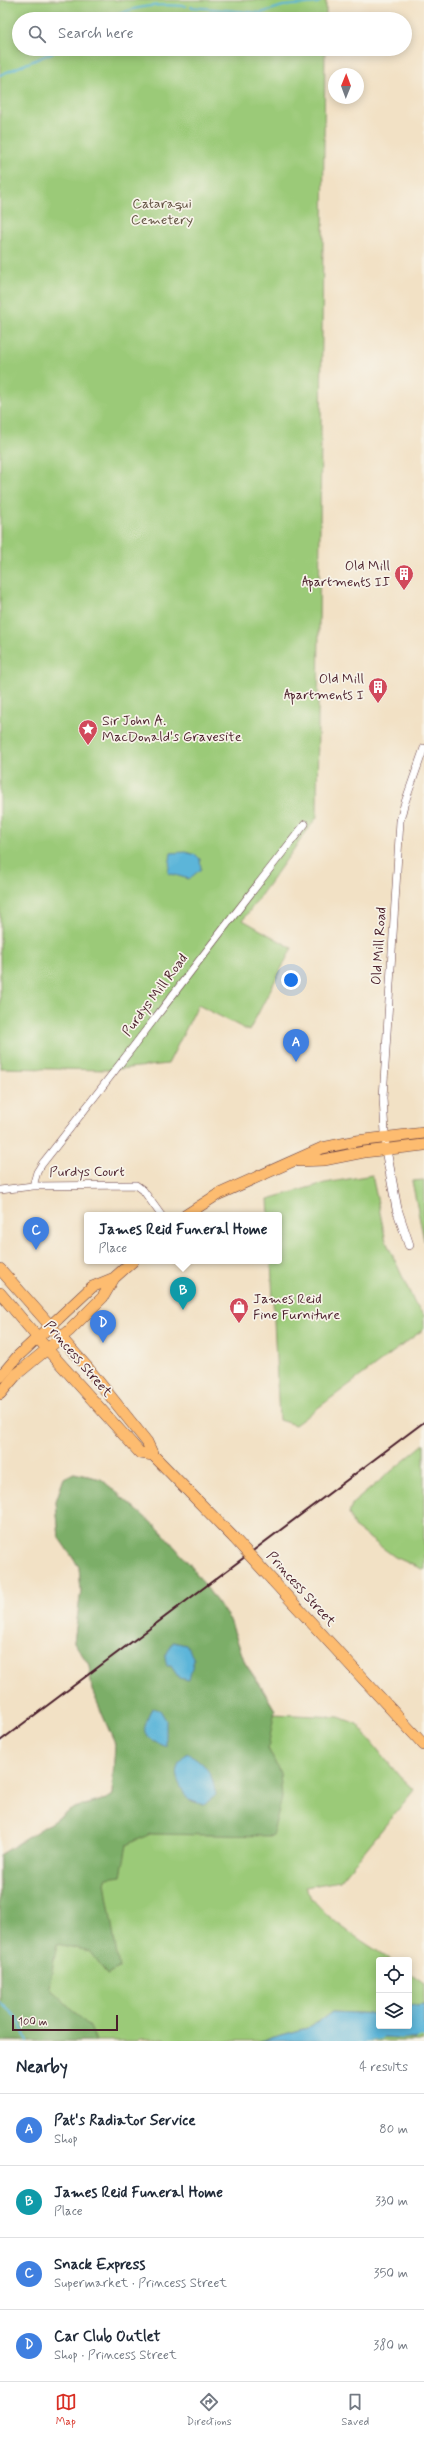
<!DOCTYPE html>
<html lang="en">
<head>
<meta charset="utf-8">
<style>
	body { margin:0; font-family:Mynerve,sans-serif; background:#f2f2f3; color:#1f2937 }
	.controls { position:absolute; right:12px; bottom:12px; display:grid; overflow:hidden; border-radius:4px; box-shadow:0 2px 10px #0003 }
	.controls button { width:36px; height:36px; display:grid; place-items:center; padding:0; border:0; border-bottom:1px solid #e0e1e3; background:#fff; color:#1f2937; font:20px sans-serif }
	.compass { position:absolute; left:328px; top:68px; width:36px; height:36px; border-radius:50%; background:#fff; box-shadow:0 2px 10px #0003; rotate:1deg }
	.scale { position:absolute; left:12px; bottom:10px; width:106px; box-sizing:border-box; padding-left:4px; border:2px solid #4a1f2b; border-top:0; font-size:11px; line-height:14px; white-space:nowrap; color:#4a1f2b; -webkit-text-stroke:3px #f7f3e8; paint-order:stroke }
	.you { position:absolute; left:291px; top:980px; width:14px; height:14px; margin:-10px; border:3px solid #fff; border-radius:50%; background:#1a73e8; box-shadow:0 0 0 6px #1a73e833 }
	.badge { display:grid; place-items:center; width:26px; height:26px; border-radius:50%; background:#d93025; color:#fff; font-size:13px; font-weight:700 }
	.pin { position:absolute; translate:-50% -33px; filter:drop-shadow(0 1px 2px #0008) }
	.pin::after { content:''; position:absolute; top:21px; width:14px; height:12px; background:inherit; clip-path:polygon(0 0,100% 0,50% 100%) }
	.popup { position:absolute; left:84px; top:1212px; width:198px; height:52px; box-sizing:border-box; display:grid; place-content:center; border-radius:4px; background:#fff; filter:drop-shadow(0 1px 3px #0005); font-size:13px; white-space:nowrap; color:#747a83 }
	.popup b { font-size:15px; color:#1f2937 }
	.popup::after { content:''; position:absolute; left:50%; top:100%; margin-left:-8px; border:8px solid transparent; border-top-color:#fff }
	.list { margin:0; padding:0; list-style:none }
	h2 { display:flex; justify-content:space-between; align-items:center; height:52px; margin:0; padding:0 16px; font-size:17px }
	h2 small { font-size:13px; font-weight:400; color:#747a83 }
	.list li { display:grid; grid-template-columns:26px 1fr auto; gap:12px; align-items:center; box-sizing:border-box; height:72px; padding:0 16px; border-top:1px solid #e0e1e3 }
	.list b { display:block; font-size:15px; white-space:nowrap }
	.list p { margin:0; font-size:13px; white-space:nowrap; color:#747a83 }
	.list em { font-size:13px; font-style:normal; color:#747a83 }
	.icon { flex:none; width:22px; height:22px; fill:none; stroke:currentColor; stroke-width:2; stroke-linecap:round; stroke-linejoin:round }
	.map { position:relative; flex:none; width:424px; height:2041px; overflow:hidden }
	.search { position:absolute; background:#fff; box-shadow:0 2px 10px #0003; left:12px; right:12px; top:12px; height:44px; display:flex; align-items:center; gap:10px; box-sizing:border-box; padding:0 14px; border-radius:22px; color:#747a83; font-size:15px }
	.sheet { height:340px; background:#fff }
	nav { display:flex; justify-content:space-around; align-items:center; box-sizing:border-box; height:56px; border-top:1px solid #e0e1e3; background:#fff; font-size:11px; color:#747a83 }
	nav a { display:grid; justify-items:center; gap:2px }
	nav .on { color:#d93025 }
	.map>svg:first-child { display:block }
	.green { fill:#9bca78; stroke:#727452 }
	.forest { fill:#7cae68; stroke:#63664a }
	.water { fill:#5cb5d9; stroke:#536a82 }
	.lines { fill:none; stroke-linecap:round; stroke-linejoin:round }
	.stream { stroke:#5cb5d9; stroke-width:2 }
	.river { stroke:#5cb5d9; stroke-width:13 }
	.minor-casing { stroke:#633c42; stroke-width:8 }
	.tertiary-casing { stroke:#633c42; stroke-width:10 }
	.primary-casing { stroke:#633c42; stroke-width:12 }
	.minor { stroke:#fff; stroke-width:7 }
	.tertiary { stroke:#fff; stroke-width:9 }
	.primary { stroke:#fdbc70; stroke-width:11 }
	.rail { stroke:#4a1f2b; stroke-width:2 }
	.primary-bridge-casing { stroke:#633c42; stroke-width:12; stroke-linecap:butt }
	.primary-bridge { stroke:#fdbc70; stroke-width:11 }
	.labels { text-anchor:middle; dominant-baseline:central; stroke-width:3.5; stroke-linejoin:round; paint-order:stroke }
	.park-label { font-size:14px; fill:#625242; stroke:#f7f3e8 }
	.poi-label { font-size:14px; fill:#4a1f2b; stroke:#f7f3e8; text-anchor:end }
	.street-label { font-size:14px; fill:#4a1f2b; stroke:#f7f3e8 }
</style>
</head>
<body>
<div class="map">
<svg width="424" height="2041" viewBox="0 0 424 2041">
	<rect width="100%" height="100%" fill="#f7f3e8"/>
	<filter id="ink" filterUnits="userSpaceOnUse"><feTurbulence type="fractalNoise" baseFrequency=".025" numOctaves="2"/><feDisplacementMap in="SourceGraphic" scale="8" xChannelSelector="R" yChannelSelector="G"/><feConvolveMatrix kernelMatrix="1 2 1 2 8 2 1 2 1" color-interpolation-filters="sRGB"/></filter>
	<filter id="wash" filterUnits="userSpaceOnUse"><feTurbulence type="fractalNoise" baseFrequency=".012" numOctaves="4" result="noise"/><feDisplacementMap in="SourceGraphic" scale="16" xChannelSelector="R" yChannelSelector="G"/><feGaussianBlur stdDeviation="0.9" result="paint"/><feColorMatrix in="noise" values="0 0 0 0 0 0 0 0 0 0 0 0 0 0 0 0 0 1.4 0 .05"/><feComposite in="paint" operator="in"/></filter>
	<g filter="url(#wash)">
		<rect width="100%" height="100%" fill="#f2e1c5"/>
		<!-- green -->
		<path class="green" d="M 0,0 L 326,0 L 326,19 L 19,19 L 19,49 L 325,49 L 317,817 L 243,920 L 292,948 L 249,1031 L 198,1005 L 168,1064 L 109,1070 L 0,1068 Z
			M 372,1175 L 386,1241 L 415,1304 L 424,1315 L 424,1329 L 295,1425 L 279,1420 L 271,1261 L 279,1261 L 279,1215 L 269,1215 L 268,1199 L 325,1183 Z
			M 424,1180 L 424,1241 L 412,1181 Z
			M 424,1444 L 424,1570 L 395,1557 L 354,1527 L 349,1513 L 353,1503 Z
			M 74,1473 L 101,1479 L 161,1531 L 191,1566 L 230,1620 L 245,1663 L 261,1686 L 275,1710 L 273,1714 L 339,1717 L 357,1724 L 399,1776 L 414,1790 L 340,1881 L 305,1887 C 320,1917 363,1941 391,1960 L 379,1960 L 379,2014 L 332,2012 L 311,2027 L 260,2041 L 169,2041 L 163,2039 L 140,2039 L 137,2041 L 0,2041 L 0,1855 L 74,1808 L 106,1799 L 112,1795 L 115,1744 L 92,1690 L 89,1665 L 74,1642 L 81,1591 L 79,1567 L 59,1538 L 56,1501 L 64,1478 Z
			M 409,1972 L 424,1983 L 424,2004 L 409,2006 Z
			M 418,2030 L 424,2030 L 424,2041 L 334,2041 L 337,2034 L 416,2039 Z"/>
		<!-- forest -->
		<path class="forest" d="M 74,1473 L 101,1479 L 161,1531 L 191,1566 L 230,1620 L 245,1663 L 275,1710 L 268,1748 L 280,1773 L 282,1798 L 272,1836 L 150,1834 L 127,1845 L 121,1876 L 107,1878 L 105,1883 L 119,1968 L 107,1974 L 89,1951 L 57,1944 L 49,1987 L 90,2027 L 96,2041 L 0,2041 L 0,1855 L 74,1808 L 106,1799 L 112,1795 L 115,1744 L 92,1690 L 89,1665 L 74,1642 L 81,1591 L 79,1567 L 59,1538 L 56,1501 L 64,1478 Z"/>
		<!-- water -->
		<path class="water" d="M 185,852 L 196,855 L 200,859 L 201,869 L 189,879 L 168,873 L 171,853 Z
			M 173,1642 L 186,1645 L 194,1659 L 189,1680 L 179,1678 L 171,1666 L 167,1666 L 165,1657 Z
			M 152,1708 L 160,1710 L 166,1720 L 166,1746 C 140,1735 141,1733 152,1708 Z
			M 187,1753 C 205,1762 213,1774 216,1795 L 204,1805 L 189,1800 C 177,1781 169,1771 187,1753 Z
			M 424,2004 L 424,2030 L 418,2030 L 416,2039 L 337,2034 L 334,2041 L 260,2041 L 311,2027 L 332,2012 L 379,2014 L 379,2026 L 409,2026 L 409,2006 Z"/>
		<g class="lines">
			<!-- stream -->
			<path class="stream" d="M 191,7 L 261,13 L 283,6 L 318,3 L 322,0
				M 111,19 C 130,5 162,4 185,6
				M 0,75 L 61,49
				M 0,2002 L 18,2019 L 27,2041"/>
			<!-- river -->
			<path class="river" d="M 400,2032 L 424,2031
				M 329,2041 L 378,2033"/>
		</g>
	</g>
	<g filter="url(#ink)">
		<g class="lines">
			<!-- minor casing -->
			<g class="minor-casing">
				<path id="minor" d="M 386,1150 L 383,1098 L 400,821 L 404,805 L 424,748
					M 33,1186 L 37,1172 L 42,1164 C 131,1052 216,936 305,824
					M 0,1190 L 33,1186 L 136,1185 L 143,1190 L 161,1215"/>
			</g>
			<!-- tertiary casing -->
			<g class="tertiary-casing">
				<path id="tertiary" d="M 386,1150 L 397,1209 L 409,1245"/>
			</g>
			<!-- primary casing -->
			<g class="primary-casing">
				<path id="primary" d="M 299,1161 L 324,1160 L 364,1152 L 424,1145
					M 186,1215 L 217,1195 L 322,1148 L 356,1141 L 424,1133
					M 0,1269 L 87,1367 L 147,1442 L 153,1455 L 234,1538
					M 0,1293 L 48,1350 L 140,1453 L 153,1455
					M 0,1377 L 18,1356 L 92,1287 L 114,1278
					M 0,1394 L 17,1374 L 69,1331 L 103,1297 L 114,1278 L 133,1261
					M 273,1581 L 424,1745"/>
			</g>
			<!-- minor -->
			<use href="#minor" class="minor"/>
			<!-- tertiary -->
			<use href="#tertiary" class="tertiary"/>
			<!-- primary -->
			<use href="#primary" class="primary"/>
			<!-- rail -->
			<path class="rail" d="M 0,1741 L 424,1422"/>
			<!-- primary-bridge casing -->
			<g class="primary-bridge-casing">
				<path id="primary-bridge" d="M 234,1538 L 273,1581"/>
			</g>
			<!-- primary-bridge -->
			<use href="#primary-bridge" class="primary-bridge"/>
		</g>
	</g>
	<!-- icons -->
	<defs>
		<g id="building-pin" transform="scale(1)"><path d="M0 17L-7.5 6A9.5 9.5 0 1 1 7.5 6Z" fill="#d1495b" stroke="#f7f3e8"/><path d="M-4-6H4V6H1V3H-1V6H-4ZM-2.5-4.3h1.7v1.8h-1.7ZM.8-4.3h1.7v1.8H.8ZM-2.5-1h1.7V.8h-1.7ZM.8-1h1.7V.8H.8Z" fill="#fff"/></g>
		<g id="sight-pin" transform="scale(1)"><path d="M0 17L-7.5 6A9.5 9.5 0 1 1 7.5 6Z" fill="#d1495b" stroke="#f7f3e8"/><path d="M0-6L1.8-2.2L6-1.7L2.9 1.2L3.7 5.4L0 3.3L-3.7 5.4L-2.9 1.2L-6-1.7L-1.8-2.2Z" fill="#fff"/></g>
		<g id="shop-pin" transform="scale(1)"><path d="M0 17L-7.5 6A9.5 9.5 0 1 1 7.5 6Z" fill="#d1495b" stroke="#f7f3e8"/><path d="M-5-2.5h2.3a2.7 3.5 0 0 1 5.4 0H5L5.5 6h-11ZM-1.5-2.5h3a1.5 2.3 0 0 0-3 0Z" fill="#fff"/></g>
	</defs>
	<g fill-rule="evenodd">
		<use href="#building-pin" x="404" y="574"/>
		<use href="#building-pin" x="378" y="687"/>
		<use href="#sight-pin" x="88" y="729"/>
		<use href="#shop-pin" x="239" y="1307"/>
	</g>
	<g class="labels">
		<!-- park labels -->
		<g class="park-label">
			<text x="162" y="204">Cataraqui<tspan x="162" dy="16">Cemetery</tspan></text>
		</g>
		<!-- poi labels -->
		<g class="poi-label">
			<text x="390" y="566">Old Mill<tspan x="390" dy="16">Apartments II</tspan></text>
			<text x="364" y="679">Old Mill<tspan x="364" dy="16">Apartments I</tspan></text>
			<text x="102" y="721" text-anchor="start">Sir John A.<tspan x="102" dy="16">MacDonald's Gravesite</tspan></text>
			<text x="253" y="1299" text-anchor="start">James Reid<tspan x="253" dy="16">Fine Furniture</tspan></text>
		</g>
		<!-- street labels -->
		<g class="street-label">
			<text transform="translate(379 946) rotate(-86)">Old Mill Road</text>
			<text transform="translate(155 995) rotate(-53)">Purdys Mill Road</text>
			<text x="87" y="1172">Purdys Court</text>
			<text transform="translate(78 1359) rotate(49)">Princess Street</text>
			<text transform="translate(301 1589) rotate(48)">Princess Street</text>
		</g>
	</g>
</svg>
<div class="controls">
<button><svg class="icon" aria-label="locate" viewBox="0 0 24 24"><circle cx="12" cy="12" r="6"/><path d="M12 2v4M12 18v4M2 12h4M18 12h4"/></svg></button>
<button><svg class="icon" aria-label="layers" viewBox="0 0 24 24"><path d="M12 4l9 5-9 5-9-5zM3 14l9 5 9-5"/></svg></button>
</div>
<svg class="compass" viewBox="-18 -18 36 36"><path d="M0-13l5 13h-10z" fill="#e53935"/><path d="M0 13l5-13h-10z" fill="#747a83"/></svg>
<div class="scale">100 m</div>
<div class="you"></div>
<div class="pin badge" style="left:296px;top:1062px;background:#3f7fe0">A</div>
<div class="pin badge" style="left:183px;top:1310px;background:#0f9aa8">B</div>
<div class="popup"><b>James Reid Funeral Home</b>Place</div>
<div class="pin badge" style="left:36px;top:1250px;background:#3f7fe0">C</div>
<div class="pin badge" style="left:103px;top:1343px;background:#3f7fe0">D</div>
<div class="search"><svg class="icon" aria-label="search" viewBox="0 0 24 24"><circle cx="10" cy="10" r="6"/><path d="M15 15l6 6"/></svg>Search here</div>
</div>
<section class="sheet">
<h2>Nearby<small>4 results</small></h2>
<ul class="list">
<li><span class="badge" style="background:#3f7fe0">A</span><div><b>Pat's Radiator Service</b><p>Shop</p></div><em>80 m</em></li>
<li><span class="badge" style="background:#0f9aa8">B</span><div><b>James Reid Funeral Home</b><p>Place</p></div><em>330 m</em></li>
<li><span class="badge" style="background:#3f7fe0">C</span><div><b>Snack Express</b><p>Supermarket · Princess Street</p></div><em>350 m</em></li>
<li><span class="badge" style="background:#3f7fe0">D</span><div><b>Car Club Outlet</b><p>Shop · Princess Street</p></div><em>380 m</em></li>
</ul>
</section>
<nav>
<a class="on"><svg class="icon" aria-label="map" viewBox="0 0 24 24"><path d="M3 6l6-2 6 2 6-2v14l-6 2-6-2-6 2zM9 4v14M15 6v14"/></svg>Map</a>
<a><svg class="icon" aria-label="directions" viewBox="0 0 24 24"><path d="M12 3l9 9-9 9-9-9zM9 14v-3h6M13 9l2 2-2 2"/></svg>Directions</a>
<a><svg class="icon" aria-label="saved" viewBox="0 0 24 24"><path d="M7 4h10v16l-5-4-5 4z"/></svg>Saved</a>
</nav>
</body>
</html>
